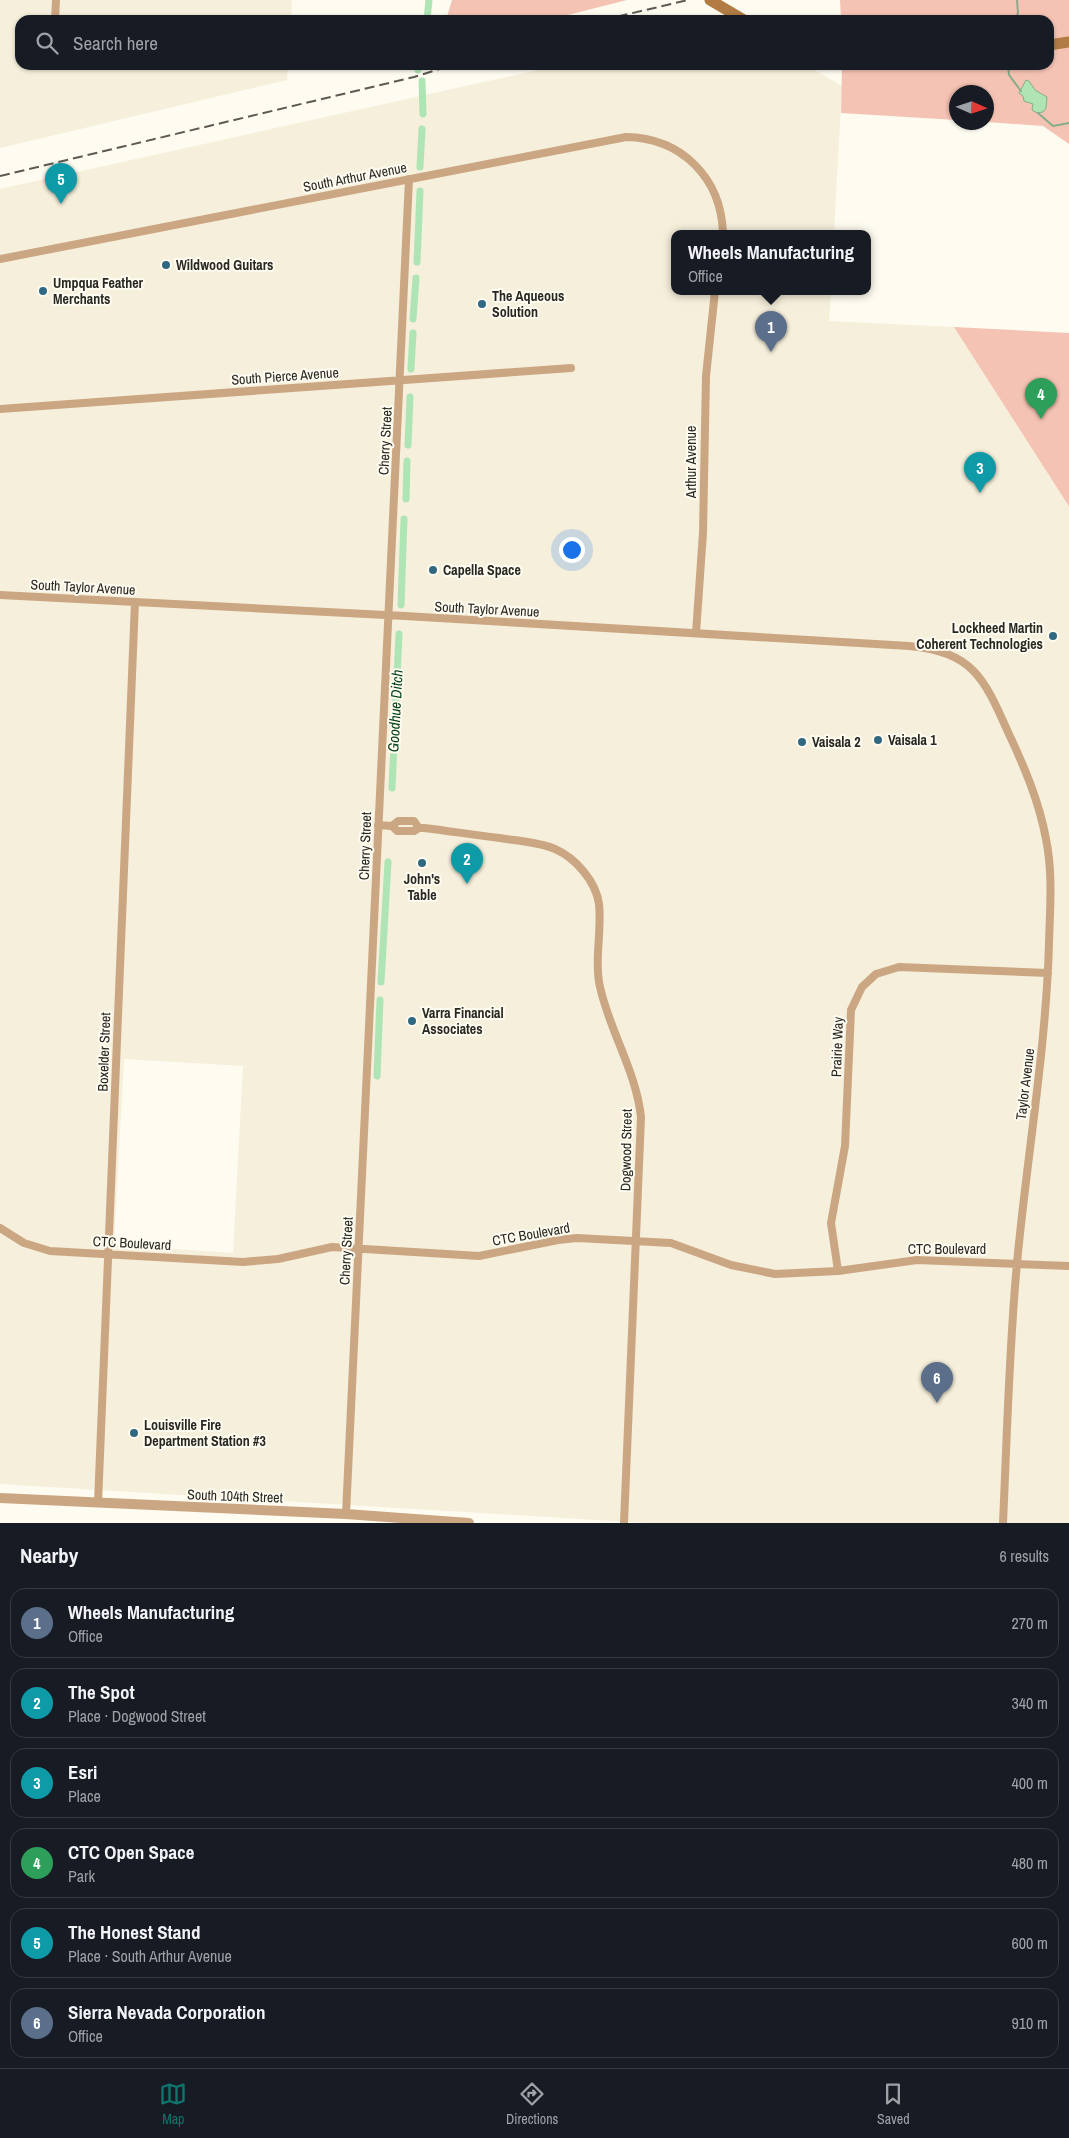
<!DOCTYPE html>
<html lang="en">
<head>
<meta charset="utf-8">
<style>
	body { margin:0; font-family:"Archivo Narrow",sans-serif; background:#242831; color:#f1f3f6 }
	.compass { position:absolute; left:949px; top:85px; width:45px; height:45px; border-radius:50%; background:#171b24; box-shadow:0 1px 4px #0004; rotate:93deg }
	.you { position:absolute; left:571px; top:549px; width:18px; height:18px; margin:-12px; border:4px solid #fff; border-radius:50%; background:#1a73e8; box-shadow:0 0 0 8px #1a73e833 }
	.badge { display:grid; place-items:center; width:32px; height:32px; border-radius:50%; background:#0f766e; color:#fff; font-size:16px; font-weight:700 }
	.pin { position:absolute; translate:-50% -41px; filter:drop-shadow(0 1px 2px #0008) }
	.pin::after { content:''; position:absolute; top:26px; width:18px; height:15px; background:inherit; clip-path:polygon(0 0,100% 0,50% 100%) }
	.popup { position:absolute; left:671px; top:230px; width:200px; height:65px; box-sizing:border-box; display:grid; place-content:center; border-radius:10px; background:#171b24; filter:drop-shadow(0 1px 4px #0005); font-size:16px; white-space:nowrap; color:#9ea1a6 }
	.popup b { font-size:19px; color:#f1f3f6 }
	.popup::after { content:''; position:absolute; left:50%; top:100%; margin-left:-10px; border:10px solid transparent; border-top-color:#171b24 }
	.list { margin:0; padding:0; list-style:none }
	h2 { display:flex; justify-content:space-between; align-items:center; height:65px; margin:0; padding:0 20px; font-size:21px }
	h2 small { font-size:16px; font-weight:400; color:#9ea1a6 }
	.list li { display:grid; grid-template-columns:32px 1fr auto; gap:15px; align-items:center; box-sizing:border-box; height:70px; margin:0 10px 10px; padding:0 10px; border:1px solid #363941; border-radius:15px }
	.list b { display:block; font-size:19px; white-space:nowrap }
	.list p { margin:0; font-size:16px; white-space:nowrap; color:#9ea1a6 }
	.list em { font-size:16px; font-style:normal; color:#9ea1a6 }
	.icon { flex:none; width:28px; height:28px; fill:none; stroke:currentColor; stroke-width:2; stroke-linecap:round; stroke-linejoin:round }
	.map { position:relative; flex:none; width:1069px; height:1523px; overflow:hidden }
	.search { position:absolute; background:#171b24; box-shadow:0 1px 4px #0004; left:15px; right:15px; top:15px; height:55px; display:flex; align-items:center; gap:12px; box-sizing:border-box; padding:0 18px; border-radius:15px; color:#9ea1a6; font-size:19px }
	.sheet { height:545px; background:#171b24 }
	nav { display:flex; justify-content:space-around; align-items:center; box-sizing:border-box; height:70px; border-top:1px solid #363941; background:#171b24; font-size:14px; color:#9ea1a6 }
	nav a { display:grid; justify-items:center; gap:2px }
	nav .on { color:#0f766e }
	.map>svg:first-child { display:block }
	.built { fill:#f6efdb; fill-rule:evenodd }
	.green { fill:#f5c3b3 }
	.water { fill:#afe5b5; stroke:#87ac89 }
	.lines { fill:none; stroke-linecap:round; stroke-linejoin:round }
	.stream { stroke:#87ac89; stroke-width:2 }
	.canal { stroke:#afe5b5; stroke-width:7 }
	.minor { stroke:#cba682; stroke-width:8 }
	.tertiary { stroke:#cba682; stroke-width:10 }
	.secondary { stroke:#b17b43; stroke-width:11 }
	.rail { stroke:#5c5a53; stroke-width:2; stroke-dasharray:10 5; stroke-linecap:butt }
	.poi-dot { fill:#306882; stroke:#fefbf0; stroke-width:2 }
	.labels { text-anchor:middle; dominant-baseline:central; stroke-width:4; stroke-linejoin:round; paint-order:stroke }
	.street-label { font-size:14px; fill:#292722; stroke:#fefbf0 }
	.poi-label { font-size:14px; font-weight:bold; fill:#292722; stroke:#fefbf0; text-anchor:start }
	.water-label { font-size:15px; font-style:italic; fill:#003f14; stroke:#fefbf0 }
</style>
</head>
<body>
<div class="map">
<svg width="1069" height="1523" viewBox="0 0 1069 1523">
	<rect width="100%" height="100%" fill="#fefbf0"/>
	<!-- built -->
	<path class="built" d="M 0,0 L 292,0 L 291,20 L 20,20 L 20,65 L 288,65 L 287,80 L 0,148 Z
		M 561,65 L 806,65 L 842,86 L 834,233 L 675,233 L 675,291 L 831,291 L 829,321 L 954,327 L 1069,507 L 1069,1523 L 647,1523 L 0,1484 L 0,189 ZM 124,1059 L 243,1066 L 233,1253 L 114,1245 Z"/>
	<!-- green -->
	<path class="green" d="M 452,0 L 627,0 L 548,20 L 446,20 Z
		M 840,0 L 1069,0 L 1069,144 L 1043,126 L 987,122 L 986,92 L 956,92 L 956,120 L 841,113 L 842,65 L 1049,65 L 1049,20 L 841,20 Z
		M 954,327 L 1069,333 L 1069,507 L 1068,505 Z"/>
	<!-- water -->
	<path class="water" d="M 1026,80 L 1029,81 L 1035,90 L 1047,97 L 1046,108 L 1043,112 L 1037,113 L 1032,110 L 1033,104 L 1024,101 L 1023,96 L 1019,93 Z"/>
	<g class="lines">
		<!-- stream -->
		<path class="stream" d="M 1015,20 L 1018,13 L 1017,0
			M 1008,65 L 1009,75 L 1021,91
			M 1038,113 L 1053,126 L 1069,123"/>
		<!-- canal -->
		<path class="canal" d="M 427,20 L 429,0
			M 418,70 L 420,65
			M 422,81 L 423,114
			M 420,167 L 422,129
			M 417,262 L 420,191
			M 413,319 L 416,278
			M 411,369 L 413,333
			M 408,445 L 410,397
			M 406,499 L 407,461
			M 401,605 L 404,519
			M 392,788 L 399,634
			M 381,982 L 388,862
			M 377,1076 L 380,1000"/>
		<!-- minor -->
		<path class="minor" d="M 55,20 L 56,0
			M 0,259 L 626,137 C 682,138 721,178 723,233
			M 0,409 L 571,368
			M 0,595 L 405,616 L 909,646 C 973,652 984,678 1008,732 C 1024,766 1039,801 1046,839 C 1053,873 1050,908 1049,943 C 1046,1050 1027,1156 1017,1263 C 1009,1349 1007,1436 1003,1523
			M 696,633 L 703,533 L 706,376 L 715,291
			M 378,825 L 392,826 L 397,831 L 414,831 L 419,828 L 424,828 C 449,831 474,835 500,838 C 518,841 538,842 555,849 C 576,858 596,882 599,904 C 602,931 594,960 600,987 C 610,1032 636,1071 641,1117 L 624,1523
			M 392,826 L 398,821 L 414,821 L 419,828
			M 0,1228 L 24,1243 L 50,1251 L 243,1262 L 278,1259 L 332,1247 L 479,1256 L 558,1240 L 577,1238 L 671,1243 L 731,1265 L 775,1274 L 838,1271 L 917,1260 L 1069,1266
			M 838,1271 L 831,1223 L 845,1146 L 851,1010 L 862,987 L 876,974 L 899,967 L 1048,973
			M 98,1503 L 135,602
			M 346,1514 L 409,179"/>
		<!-- tertiary -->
		<path class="tertiary" d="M 0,1498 L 346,1514 L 469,1523"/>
		<!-- secondary -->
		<path class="secondary" d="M 710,0 L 744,20
			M 1049,45 L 1069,42"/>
		<!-- rail -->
		<path class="rail" d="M 603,20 L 688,0
			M 0,176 L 414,77 L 453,65"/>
	</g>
	<!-- markers -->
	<g class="poi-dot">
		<circle cx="166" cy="265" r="5"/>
		<circle cx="43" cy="291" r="5"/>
		<circle cx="482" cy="304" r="5"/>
		<circle cx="433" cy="570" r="5"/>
		<circle cx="1053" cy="636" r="5"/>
		<circle cx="878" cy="740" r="5"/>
		<circle cx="802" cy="742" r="5"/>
		<circle cx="422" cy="863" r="5"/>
		<circle cx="412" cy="1021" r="5"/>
		<circle cx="134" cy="1433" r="5"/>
	</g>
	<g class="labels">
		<!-- street labels -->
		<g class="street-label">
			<text transform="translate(355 177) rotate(-11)">South Arthur Avenue</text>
			<text transform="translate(285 376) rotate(-4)">South Pierce Avenue</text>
			<text transform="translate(385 441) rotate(-87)">Cherry Street</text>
			<text transform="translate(691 462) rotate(-90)">Arthur Avenue</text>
			<text transform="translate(83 587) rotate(3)">South Taylor Avenue</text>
			<text transform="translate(487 609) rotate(3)">South Taylor Avenue</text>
			<text transform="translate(365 846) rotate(-88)">Cherry Street</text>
			<text transform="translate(837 1047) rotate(-88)">Prairie Way</text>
			<text transform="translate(104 1052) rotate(-88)">Boxelder Street</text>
			<text transform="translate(1025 1084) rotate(-83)">Taylor Avenue</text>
			<text transform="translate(626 1150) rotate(-89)">Dogwood Street</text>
			<text transform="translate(531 1234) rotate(-10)">CTC Boulevard</text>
			<text transform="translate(132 1243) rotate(3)">CTC Boulevard</text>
			<text x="947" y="1249">CTC Boulevard</text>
			<text transform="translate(346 1251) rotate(-87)">Cherry Street</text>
			<text transform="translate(235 1496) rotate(2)">South 104th Street</text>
		</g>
		<!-- poi labels -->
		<g class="poi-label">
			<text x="176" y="265">Wildwood Guitars</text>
			<text x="53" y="283">Umpqua Feather<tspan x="53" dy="16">Merchants</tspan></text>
			<text x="492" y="296">The Aqueous<tspan x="492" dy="16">Solution</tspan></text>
			<text x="443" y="570">Capella Space</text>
			<text x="1043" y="628" text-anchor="end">Lockheed Martin<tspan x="1043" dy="16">Coherent Technologies</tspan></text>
			<text x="888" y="740">Vaisala 1</text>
			<text x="812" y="742">Vaisala 2</text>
			<text x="422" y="879" text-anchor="middle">John's<tspan x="422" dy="16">Table</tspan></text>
			<text x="422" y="1013">Varra Financial<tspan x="422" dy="16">Associates</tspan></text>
			<text x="144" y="1425">Louisville Fire<tspan x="144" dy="16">Department Station #3</tspan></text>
		</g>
		<!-- water labels -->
		<g class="water-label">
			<text transform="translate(395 711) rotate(-87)">Goodhue Ditch</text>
		</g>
	</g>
</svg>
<svg class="compass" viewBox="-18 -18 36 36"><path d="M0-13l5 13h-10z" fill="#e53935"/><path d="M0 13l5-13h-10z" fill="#9ea1a6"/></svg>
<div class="you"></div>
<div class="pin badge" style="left:771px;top:352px;background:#5c6f8a">1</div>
<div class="popup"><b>Wheels Manufacturing</b>Office</div>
<div class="pin badge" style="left:467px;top:884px;background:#0f9aa8">2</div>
<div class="pin badge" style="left:980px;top:493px;background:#0f9aa8">3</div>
<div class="pin badge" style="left:1041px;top:419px;background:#2e9e5b">4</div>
<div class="pin badge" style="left:61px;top:204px;background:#0f9aa8">5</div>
<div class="pin badge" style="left:937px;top:1403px;background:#5c6f8a">6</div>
<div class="search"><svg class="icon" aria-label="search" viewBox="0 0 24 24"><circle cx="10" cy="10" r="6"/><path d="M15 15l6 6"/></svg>Search here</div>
</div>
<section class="sheet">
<h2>Nearby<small>6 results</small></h2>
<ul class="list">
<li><span class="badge" style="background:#5c6f8a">1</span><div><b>Wheels Manufacturing</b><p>Office</p></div><em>270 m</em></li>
<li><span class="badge" style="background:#0f9aa8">2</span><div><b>The Spot</b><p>Place · Dogwood Street</p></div><em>340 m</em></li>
<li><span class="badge" style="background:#0f9aa8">3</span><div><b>Esri</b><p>Place</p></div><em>400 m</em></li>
<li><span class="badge" style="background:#2e9e5b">4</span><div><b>CTC Open Space</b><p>Park</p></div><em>480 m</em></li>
<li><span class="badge" style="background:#0f9aa8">5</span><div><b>The Honest Stand</b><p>Place · South Arthur Avenue</p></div><em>600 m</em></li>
<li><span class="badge" style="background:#5c6f8a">6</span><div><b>Sierra Nevada Corporation</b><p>Office</p></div><em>910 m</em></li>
</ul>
</section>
<nav>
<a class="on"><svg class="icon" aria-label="map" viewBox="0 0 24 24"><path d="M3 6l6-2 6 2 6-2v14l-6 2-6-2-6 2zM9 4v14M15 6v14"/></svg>Map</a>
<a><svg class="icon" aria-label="directions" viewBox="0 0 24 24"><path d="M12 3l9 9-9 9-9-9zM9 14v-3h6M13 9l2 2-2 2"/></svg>Directions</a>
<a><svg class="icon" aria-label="saved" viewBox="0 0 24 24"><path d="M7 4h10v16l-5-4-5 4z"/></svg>Saved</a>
</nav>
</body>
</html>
